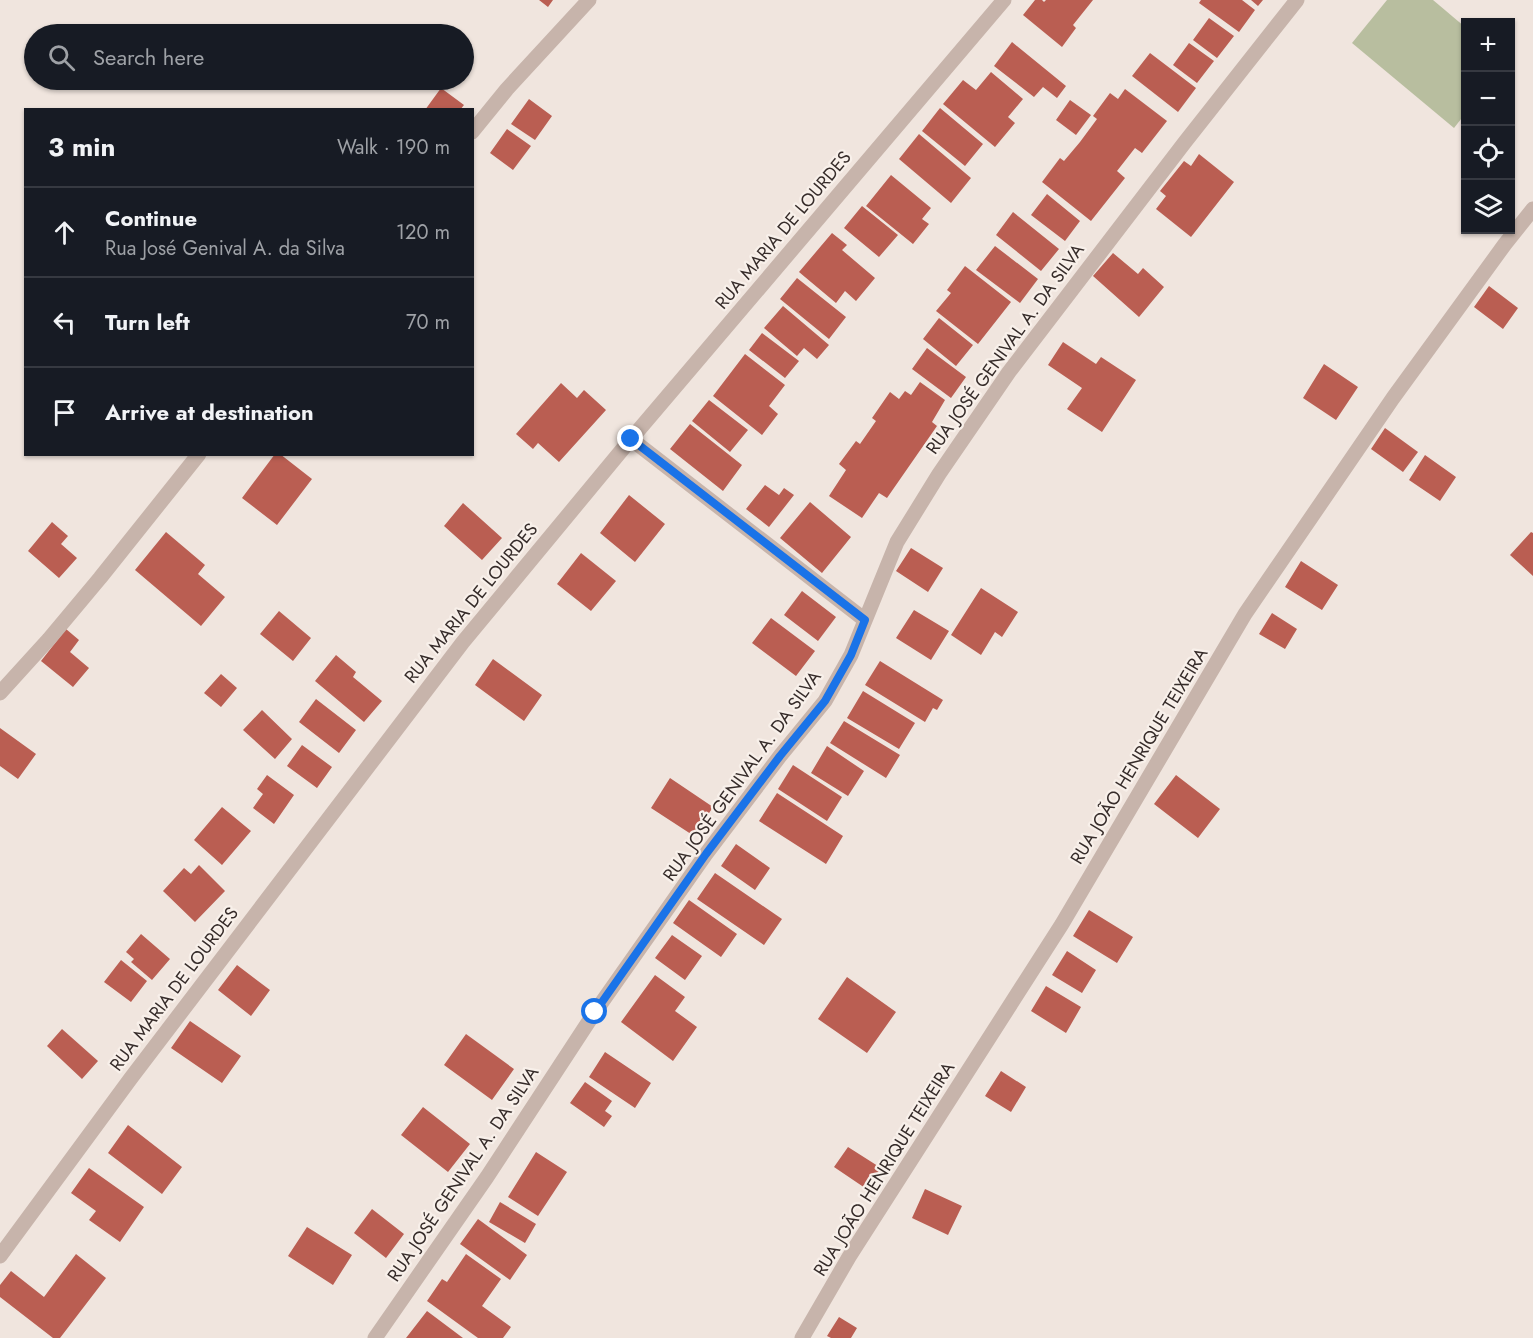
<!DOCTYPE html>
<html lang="en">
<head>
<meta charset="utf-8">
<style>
	body { margin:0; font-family:Jost,sans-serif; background:#242831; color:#f1f3f6 }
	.controls { position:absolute; right:18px; top:18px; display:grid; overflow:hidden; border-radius:0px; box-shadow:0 2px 4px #0004 }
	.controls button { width:54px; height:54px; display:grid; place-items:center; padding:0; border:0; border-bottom:2px solid #363941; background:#171b24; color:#f1f3f6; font:30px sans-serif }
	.stop { position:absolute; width:18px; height:18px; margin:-14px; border:4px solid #1a73e8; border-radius:50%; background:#fff }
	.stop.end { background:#1a73e8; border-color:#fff; box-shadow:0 2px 6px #0008 }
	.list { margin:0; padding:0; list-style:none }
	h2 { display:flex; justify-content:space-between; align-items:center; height:78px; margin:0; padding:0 24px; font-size:26px }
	h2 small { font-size:20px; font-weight:400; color:#9ea1a6 }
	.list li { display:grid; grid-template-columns:39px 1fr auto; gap:18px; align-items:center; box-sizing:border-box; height:90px; padding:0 24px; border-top:2px solid #363941 }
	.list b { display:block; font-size:22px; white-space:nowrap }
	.list p { margin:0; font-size:20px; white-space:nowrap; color:#9ea1a6 }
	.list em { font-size:20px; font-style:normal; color:#9ea1a6 }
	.icon { flex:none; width:33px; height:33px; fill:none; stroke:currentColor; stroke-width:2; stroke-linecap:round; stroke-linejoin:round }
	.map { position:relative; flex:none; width:1533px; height:1338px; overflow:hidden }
	.search { position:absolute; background:#171b24; box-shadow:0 2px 4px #0004; left:24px; top:24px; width:450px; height:66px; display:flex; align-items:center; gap:15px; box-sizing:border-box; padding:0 21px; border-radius:33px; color:#9ea1a6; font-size:22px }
	.panel { position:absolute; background:#171b24; box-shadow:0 2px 4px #0004; left:24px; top:108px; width:450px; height:348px; border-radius:0px }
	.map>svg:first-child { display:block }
	.green { fill:#b8be9f }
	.building { fill:#ba5e52 }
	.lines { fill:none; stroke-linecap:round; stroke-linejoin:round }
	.minor { stroke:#c7b4ab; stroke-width:15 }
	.route { stroke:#1a73e8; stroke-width:8 }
	.labels { text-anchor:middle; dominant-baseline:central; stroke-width:4.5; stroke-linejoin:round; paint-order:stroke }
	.street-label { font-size:18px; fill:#362c2a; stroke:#f8f0ea }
</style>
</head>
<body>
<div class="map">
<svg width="1533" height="1338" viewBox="0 0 1533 1338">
	<rect width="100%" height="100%" fill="#f0e5de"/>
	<!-- green -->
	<path class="green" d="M 1387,0 L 1433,0 L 1465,27 L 1465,114 L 1454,128 L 1352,43 Z"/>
	<!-- building -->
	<path class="building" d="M 539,0 L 553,0 L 548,7 Z
		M 1035,0 L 1042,0 L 1044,2 L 1046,0 L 1093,0 L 1073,25 L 1076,28 L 1062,47 L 1023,15 Z
		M 1201,0 L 1242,0 L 1255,10 L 1239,32 L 1199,3 Z
		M 1251,0 L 1263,0 L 1258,6 Z
		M 1209,18 L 1234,36 L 1217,58 L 1193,40 Z
		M 1012,42 L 1066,86 L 1057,98 L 1043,87 L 1034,97 L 994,66 Z
		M 1189,43 L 1214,61 L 1197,83 L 1173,65 Z
		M 1150,53 L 1196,88 L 1178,112 L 1132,76 Z
		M 991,72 L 1023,99 L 1008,117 L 1015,123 L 995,147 L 943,104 L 963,80 L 976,90 Z
		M 441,88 L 464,105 L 460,110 L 425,110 Z
		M 1125,89 L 1167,121 L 1142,153 L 1135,148 L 1117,171 L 1125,178 L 1091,221 L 1042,182 L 1060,158 L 1064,161 L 1080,142 L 1097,119 L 1093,116 L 1110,93 L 1118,99 Z
		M 529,99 L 552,116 L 535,140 L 511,124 Z
		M 1070,100 L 1091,115 L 1076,135 L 1056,120 Z
		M 940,108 L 983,144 L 965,166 L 922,131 Z
		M 507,129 L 531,146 L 513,170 L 490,153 Z
		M 919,134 L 971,178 L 951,203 L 899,159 Z
		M 1199,154 L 1234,182 L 1191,237 L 1156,209 L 1166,196 L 1160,191 L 1184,161 L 1191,166 Z
		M 891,175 L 931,208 L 922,219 L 929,224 L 913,244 L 866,206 Z
		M 1047,194 L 1080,221 L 1065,241 L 1031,215 Z
		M 862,206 L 898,235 L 879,257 L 844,228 Z
		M 1013,212 L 1059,249 L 1041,271 L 996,235 Z
		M 832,233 L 847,245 L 842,250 L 875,278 L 856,301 L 845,291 L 836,303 L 799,272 Z
		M 995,246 L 1038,279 L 1020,303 L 976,270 Z
		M 1113,253 L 1138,274 L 1143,268 L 1164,287 L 1139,317 L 1093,276 Z
		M 965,266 L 1011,302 L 978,344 L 936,311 L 951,293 L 947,290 Z
		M 797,278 L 846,317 L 829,339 L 780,299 Z
		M 1489,286 L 1518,308 L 1503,329 L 1474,307 Z
		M 783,306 L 829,345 L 817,359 L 804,348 L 797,356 L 764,328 Z
		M 939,318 L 973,345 L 956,366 L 923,339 Z
		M 762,333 L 799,361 L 785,378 L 749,350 Z
		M 1063,342 L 1096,364 L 1101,357 L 1136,380 L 1102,432 L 1067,409 L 1082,388 L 1048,365 Z
		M 927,348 L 966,377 L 951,398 L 912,369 Z
		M 745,354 L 785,385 L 769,406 L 778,414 L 762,435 L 713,396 Z
		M 1324,364 L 1358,387 L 1336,420 L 1303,398 Z
		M 920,382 L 945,400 L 932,422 L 937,426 L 887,498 L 879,493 L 862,518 L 829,496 L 846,470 L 839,464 L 856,441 L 860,444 L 876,421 L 872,418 L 890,392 L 899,399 L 905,391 L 911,395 Z
		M 561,383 L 577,398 L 584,390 L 606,410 L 559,462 L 538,443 L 533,449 L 516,434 Z
		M 709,400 L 748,430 L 730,452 L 692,421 Z
		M 690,424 L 742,465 L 723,491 L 670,449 Z
		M 1385,428 L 1418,452 L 1403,472 L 1371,449 Z
		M 275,454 L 280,454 L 312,479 L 277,525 L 242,498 Z
		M 1425,455 L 1456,477 L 1440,501 L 1409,480 Z
		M 765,485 L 779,495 L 784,488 L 794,495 L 769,527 L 746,509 Z
		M 629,495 L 665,524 L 635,562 L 600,533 Z
		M 810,502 L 851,537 L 822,573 L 780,538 Z
		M 463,503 L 502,538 L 482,560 L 444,526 Z
		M 52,522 L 68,536 L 61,544 L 77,558 L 59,578 L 28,551 Z
		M 166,532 L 205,565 L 198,574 L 225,597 L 201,626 L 135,570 Z
		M 1531,532 L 1533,533 L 1533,576 L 1510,555 Z
		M 911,548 L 943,568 L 928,592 L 896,571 Z
		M 581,553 L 616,581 L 591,611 L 557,584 Z
		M 1301,561 L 1338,585 L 1322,610 L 1285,587 Z
		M 981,588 L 1018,612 L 1002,637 L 995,632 L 981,655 L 951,635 Z
		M 802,591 L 836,617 L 818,641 L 784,615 Z
		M 914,610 L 949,631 L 931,660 L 896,638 Z
		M 279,611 L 311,638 L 293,661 L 260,634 Z
		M 1272,613 L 1297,629 L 1285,649 L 1259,634 Z
		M 771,618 L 815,651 L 796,676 L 752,643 Z
		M 66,629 L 79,640 L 70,652 L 89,668 L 73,687 L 41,661 Z
		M 336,655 L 356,672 L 353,677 L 382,701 L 364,722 L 315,681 Z
		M 493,659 L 542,695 L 524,721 L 475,685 Z
		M 880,661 L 943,700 L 937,710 L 933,708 L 925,722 L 865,685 Z
		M 221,674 L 237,688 L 221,707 L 204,693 Z
		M 863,691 L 915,723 L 899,749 L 847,718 Z
		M 316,699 L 356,730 L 339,753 L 299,722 Z
		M 262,710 L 292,739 L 275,759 L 243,730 Z
		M 844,721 L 900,755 L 886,778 L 830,743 Z
		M 0,728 L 36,754 L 18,779 L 0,766 Z
		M 302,745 L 332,767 L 317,788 L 287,766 Z
		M 827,746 L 864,771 L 848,796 L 811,773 Z
		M 793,765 L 842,797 L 827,821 L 778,789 Z
		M 267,775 L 294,795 L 274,824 L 253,808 L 263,794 L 257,789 Z
		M 1176,775 L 1220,809 L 1198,838 L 1154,804 Z
		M 670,778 L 713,807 L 694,836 L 651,808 Z
		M 777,793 L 843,836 L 826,864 L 759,821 Z
		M 222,807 L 251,831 L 222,865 L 194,840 Z
		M 736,844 L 770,868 L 755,890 L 721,866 Z
		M 199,865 L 225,891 L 195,922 L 163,891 L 184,868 L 191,874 Z
		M 715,873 L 782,919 L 764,945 L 697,899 Z
		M 689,900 L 737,934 L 721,957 L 673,923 Z
		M 1089,910 L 1133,937 L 1117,963 L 1073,936 Z
		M 141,934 L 170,959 L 152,980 L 131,962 L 134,959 L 126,952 Z
		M 672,935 L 702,956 L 685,980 L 655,958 Z
		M 1067,951 L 1096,970 L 1082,993 L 1052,975 Z
		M 121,960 L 147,981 L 131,1002 L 104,982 Z
		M 237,965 L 270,990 L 251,1016 L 218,990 Z
		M 655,975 L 685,997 L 675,1011 L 697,1027 L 673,1061 L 621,1022 Z
		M 847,977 L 896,1012 L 867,1053 L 818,1019 Z
		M 1046,986 L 1081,1007 L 1066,1033 L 1031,1011 Z
		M 190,1021 L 241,1056 L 222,1083 L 171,1048 Z
		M 62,1029 L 98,1061 L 82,1079 L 47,1046 Z
		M 466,1034 L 514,1069 L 492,1100 L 444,1065 Z
		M 605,1052 L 651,1083 L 635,1108 L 589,1077 Z
		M 1001,1071 L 1026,1087 L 1011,1112 L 985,1096 Z
		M 585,1082 L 612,1101 L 605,1111 L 612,1116 L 604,1127 L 570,1103 Z
		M 423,1107 L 470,1144 L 448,1172 L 401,1135 Z
		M 128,1125 L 182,1167 L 162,1194 L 108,1153 Z
		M 848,1147 L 881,1168 L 868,1190 L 834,1167 Z
		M 536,1152 L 567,1172 L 538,1216 L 508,1197 Z
		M 89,1168 L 144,1207 L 120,1242 L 89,1220 L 96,1211 L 71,1193 Z
		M 925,1189 L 962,1206 L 948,1235 L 912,1218 Z
		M 500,1202 L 536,1224 L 525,1243 L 489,1222 Z
		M 372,1209 L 404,1234 L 386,1258 L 354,1233 Z
		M 478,1219 L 527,1255 L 510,1280 L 460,1244 Z
		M 307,1227 L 352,1255 L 333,1285 L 288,1256 Z
		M 76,1254 L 106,1278 L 60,1338 L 53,1338 L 0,1297 L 0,1285 L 11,1271 L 44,1297 Z
		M 466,1254 L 501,1279 L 482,1306 L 511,1327 L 503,1338 L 478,1338 L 427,1301 L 442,1279 L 447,1282 Z
		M 427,1311 L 463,1338 L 406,1338 Z
		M 839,1317 L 857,1328 L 851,1338 L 831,1338 L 827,1336 Z"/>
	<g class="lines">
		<!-- minor -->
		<path class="minor" d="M 472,132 L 507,89 L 589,0
			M 631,439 L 865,620
			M 0,693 L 49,639 L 100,578 L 199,454
			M 0,1256 L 131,1078 L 463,642 L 631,439 L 1004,0
			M 375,1338 L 487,1177 L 595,1012 L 706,854 L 780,756 L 825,701 L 851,655 L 897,542 L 939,474 L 1009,372 L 1185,142 L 1297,0
			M 802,1338 L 849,1257 L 1062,924 L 1245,614 L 1393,398 L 1505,244 L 1533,209"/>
	</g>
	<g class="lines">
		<!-- route -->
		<path class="route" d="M 595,1012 L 706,854 L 780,756 L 825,701 L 851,655 L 865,620 L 631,439"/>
	</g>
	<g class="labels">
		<!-- street labels -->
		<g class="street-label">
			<text transform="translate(783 230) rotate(-50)">RUA MARIA DE LOURDES</text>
			<text transform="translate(1005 349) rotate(-54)">RUA JOSÉ GENIVAL A. DA SILVA</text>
			<text transform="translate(471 603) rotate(-51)">RUA MARIA DE LOURDES</text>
			<text transform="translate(1139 756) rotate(-59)">RUA JOÃO HENRIQUE TEIXEIRA</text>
			<text transform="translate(742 776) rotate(-54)">RUA JOSÉ GENIVAL A. DA SILVA</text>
			<text transform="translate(174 989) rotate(-53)">RUA MARIA DE LOURDES</text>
			<text transform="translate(884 1169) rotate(-58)">RUA JOÃO HENRIQUE TEIXEIRA</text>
			<text transform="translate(463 1174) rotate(-56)">RUA JOSÉ GENIVAL A. DA SILVA</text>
		</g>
	</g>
</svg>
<div class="controls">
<button>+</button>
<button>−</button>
<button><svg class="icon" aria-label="locate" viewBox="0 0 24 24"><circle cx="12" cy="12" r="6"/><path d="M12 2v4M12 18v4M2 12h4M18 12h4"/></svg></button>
<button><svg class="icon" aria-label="layers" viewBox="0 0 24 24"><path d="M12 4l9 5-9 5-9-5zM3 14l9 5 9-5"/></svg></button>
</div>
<div class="stop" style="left:595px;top:1012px"></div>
<div class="stop end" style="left:631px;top:439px"></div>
<div class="search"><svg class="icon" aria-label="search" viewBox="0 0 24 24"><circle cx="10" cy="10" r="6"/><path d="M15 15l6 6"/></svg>Search here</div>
<section class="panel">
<h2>3 min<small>Walk · 190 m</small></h2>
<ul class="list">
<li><svg class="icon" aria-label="ahead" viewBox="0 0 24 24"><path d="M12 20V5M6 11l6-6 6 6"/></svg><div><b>Continue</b><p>Rua José Genival A. da Silva</p></div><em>120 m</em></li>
<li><svg class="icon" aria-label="left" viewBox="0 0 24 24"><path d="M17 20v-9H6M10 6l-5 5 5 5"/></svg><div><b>Turn left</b></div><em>70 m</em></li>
<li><svg class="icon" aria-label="arrive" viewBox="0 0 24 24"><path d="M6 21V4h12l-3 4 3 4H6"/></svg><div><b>Arrive at destination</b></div></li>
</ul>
</section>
</div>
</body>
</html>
